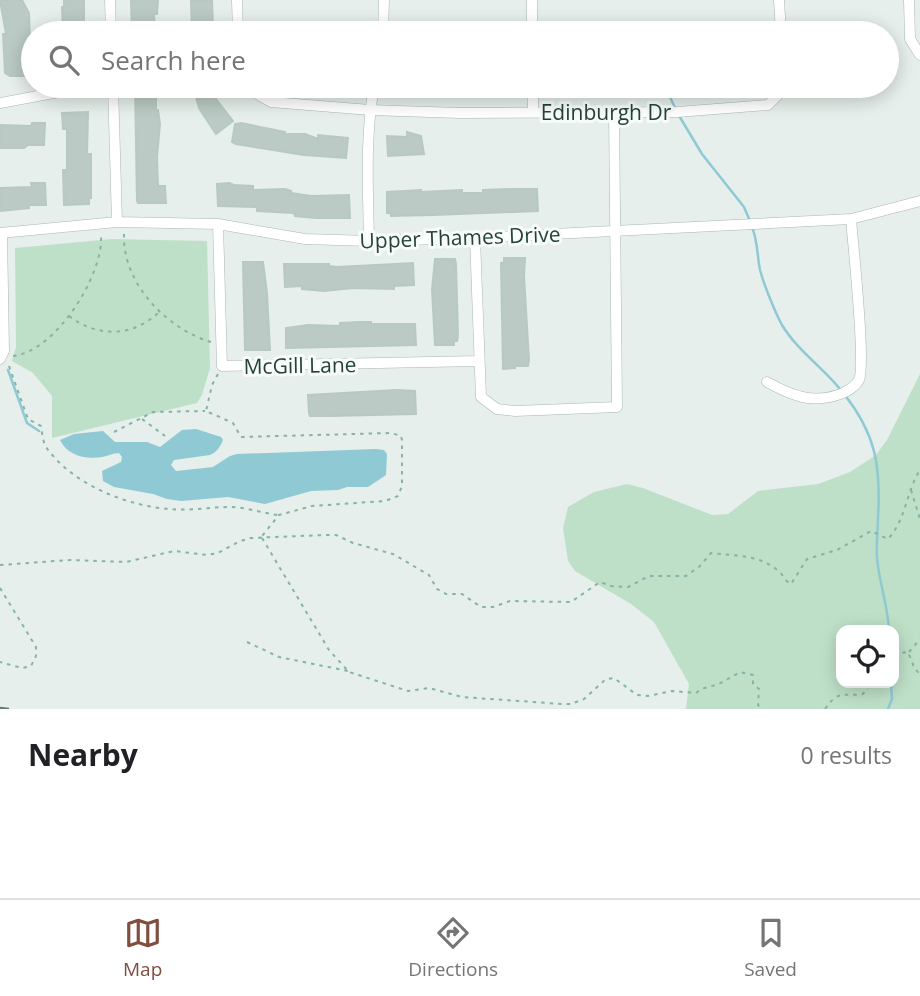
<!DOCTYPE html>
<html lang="en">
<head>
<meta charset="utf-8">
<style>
	body { margin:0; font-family:"Open Sans",sans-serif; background:#f2f2f2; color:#202124 }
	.controls { position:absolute; right:21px; bottom:21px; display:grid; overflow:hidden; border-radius:14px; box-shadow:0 4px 18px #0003 }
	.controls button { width:63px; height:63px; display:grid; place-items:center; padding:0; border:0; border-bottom:2px solid #e0e0e0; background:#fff; color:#202124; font:35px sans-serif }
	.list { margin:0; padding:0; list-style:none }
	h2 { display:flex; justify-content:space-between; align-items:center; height:91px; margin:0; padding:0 28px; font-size:30px }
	h2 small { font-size:23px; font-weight:400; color:#757577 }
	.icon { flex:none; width:38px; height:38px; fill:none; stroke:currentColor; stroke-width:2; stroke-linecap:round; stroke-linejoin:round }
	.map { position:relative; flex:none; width:920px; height:709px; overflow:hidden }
	.search { position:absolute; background:#fff; box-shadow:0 4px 18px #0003; left:21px; right:21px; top:21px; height:77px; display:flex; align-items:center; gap:18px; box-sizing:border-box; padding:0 24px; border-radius:38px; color:#757577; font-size:26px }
	.sheet { height:189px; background:#fff }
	nav { display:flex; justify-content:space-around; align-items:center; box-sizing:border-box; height:98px; border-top:2px solid #e0e0e0; background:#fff; font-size:19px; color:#757577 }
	nav a { display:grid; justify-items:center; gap:4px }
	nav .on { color:#7f4e3f }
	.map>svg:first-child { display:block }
	.green { fill:#bfe0c8; fill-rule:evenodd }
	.water { fill:#8ec9d4 }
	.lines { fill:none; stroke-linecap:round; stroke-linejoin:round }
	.stream { stroke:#8ec9d4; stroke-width:2.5 }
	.building { fill:#bbcac4; stroke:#b8c9c2; stroke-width:2 }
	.minor-casing { stroke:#a8b8b2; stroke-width:11 }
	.path { stroke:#86b3a5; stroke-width:2; stroke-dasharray:3.5 5; stroke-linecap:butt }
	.minor { stroke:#fff; stroke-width:10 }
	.rail { stroke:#5f7d75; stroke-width:2.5; stroke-dasharray:14 7; stroke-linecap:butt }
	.labels { text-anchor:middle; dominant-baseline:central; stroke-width:6; stroke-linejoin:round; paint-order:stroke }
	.street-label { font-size:21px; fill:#24423a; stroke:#f7fbf9 }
</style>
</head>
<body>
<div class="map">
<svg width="920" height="709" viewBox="0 0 920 709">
	<rect width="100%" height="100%" fill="#e6efeb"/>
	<!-- green -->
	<path class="green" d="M 112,239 L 207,241 L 210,368 L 202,395 L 197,403 L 52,438 L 52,396 L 33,373 L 12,361 L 16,347 L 15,248 Z
		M 920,374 L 920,709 L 686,709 L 689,684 L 654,622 L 631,604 L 575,571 L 568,561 L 563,528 L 568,507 L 594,492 L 627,484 L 643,488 L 712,515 L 728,514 L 758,491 L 818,484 L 850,472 L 876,455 L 887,440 ZM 894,630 L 894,683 L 841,683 L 841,630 Z"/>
	<!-- water -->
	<path class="water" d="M 196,429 L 221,437 L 223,440 C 220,447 217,452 210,455 L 174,460 L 171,465 L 176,471 L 213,467 L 230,456 L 237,454 L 376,449 L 384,450 L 387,454 L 386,475 L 368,487 L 347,487 L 338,490 L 311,491 L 265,504 L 228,497 L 181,501 L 167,499 L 153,494 L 114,487 L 103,481 L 102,471 L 121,462 L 122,457 L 119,453 C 113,453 108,456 102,457 C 85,460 67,455 60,440 L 74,434 L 103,431 L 115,442 L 147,442 L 160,447 L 182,430 Z"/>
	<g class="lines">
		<!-- stream -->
		<path class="stream" d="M 665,86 L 675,108
			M 678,114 L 702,154 L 744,207 L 750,221
			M 752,227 C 758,242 757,255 760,270 C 764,285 775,312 782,325 C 797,350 822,367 840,389
			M 8,370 L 27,423 L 39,431
			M 844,394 C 876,434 881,467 878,517 C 878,532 875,550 878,566 C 881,588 888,608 889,630
			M 888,709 L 892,699 L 891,683"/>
	</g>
	<!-- building -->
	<path class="building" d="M 0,0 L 22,0 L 29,13 L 31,76 L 10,76 L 5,73 L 3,34 L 6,34 Z
		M 64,0 L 84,0 L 84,33 L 63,33 L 62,7 L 64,7 Z
		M 131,0 L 158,0 L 157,14 L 154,14 L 155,32 L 132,33 Z
		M 212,0 L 213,27 L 210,27 L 210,33 L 192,33 L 191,1 Z
		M 135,86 L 156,86 L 156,110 L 158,110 L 160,124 L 157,157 L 158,186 L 165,186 L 166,203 L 138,203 L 137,201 Z
		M 193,86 L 213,86 L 216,99 L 233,121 L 216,134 L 199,108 Z
		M 88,112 L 87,154 L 91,154 L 91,198 L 89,198 L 89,204 L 64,205 L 63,170 L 67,170 L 67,129 L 63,129 L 62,113 Z
		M 32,123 L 45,123 L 44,145 L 28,145 L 24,148 L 0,148 L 0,125 L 31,126 Z
		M 241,123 L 285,132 L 284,134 L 305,134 L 318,139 L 318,135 L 348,138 L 346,158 L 304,155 L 236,144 L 232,142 L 235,124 Z
		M 407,132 L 421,136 L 424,154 L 388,156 L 387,136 L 407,137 Z
		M 31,183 L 45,183 L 46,205 L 29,205 L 29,208 L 0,211 L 0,188 L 32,187 Z
		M 229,183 L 234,185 L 253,186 L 253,190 L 285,189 L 291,191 L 291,193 L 311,196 L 349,195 L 350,218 L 316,218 L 295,216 L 294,213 L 257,211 L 257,207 L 218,206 L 217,184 Z
		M 513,189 L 537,189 L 538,211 L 433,215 L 391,216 L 390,213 L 387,213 L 387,192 L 421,190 L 421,192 L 462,190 L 462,193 L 483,193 L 483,190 Z
		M 504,258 L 525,258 L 524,276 L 529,360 L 528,366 L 515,366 L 515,368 L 503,369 L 501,263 L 504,263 Z
		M 435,259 L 455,259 L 456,264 L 458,336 L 457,341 L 454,341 L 454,345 L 435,345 L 432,290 Z
		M 243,262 L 263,262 L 267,293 L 270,350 L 245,350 Z
		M 413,263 L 414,285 L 394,286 L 394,289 L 353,288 L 324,291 L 302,289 L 302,286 L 285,287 L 284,264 L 329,264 L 329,266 L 337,267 Z
		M 359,322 L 371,322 L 371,324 L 415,324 L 416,345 L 286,348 L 286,328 L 308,325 L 340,326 L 340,323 Z
		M 397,390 L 415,391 L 416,414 L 331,416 L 310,416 L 309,413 L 308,395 Z"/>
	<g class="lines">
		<!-- minor casing -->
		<g class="minor-casing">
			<path id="minor" d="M 110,0 L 111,33
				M 237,0 L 238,33
				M 532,0 L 532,33
				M 779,0 L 781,33
				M 909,0 L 910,39 L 920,55
				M 383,33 L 384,0
				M 113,86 L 117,222
				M 243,86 L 271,102 L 370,110 L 460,113 L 677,112 L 768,105 L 779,94 L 781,86
				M 533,86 L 533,112
				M 0,103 L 59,92 L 113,88
				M 218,224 L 222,366 L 479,361
				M 0,233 L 117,222 L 218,224 L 305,239 L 369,241 L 475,238 L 851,219 L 920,201
				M 475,238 L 481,397 L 497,409 L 515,411 L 617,407 L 614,111
				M 369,241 C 368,189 365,137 374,86
				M 0,359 L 4,351 L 2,233
				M 767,382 C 792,396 814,405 843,393 C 849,390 855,387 859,380 C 866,365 853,244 851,219"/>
		</g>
		<!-- path -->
		<path class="path" d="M 124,234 C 122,283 167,329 211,342
			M 69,316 C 98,338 133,337 159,312
			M 13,356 C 55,352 104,275 101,235
			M 9,366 L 28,419 L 41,426 C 42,433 43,442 46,447 C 72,484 126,506 170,509 C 190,511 210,507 230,507 C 245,507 262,513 278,515
			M 218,374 L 212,385 L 206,411 L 233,423 L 241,437 L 391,433 L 401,436 L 402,440 L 402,486 L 398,496 L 385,501 L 312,506 L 279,515 L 262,536
			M 142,419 L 165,436
			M 114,432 L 153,412 L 205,411
			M 911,490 L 920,519
			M 262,538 L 329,650 L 349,672 L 408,691 L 429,688 L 462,697 L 562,704 L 571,704 L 584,699 L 606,679 L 614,678 L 637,695 L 648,696 L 672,691 L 696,693 L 701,689 L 719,684 L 740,672 L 753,675 L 753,684 L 759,689 L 758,705 L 762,709
			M 0,565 L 70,560 L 126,562 L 174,551 L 207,555 L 218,553 L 238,542 L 250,538 L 326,535 L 336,535 L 353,543 L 393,554 L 429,575 L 437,589 L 446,594 L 462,594 L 481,607 L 493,607 L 510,601 L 571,602 L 600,582 L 611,586 L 628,587 L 649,576 L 686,576 L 700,566 L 711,553 C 735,556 756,554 776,569 C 783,573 784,581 791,584 L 807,559 L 837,550 L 871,531 L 888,539 C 906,520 906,492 920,470
			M 0,588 L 36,647 L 36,656 L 31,666 L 22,668 L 0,662
			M 247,642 L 279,657 L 348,671
			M 909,652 L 920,639
			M 894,654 L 908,652 L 914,667 L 920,675
			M 825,709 C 839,689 842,697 863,694 L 871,683"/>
		<!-- minor -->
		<use href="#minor" class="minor"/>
		<!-- rail -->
		<path class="rail" d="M 0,708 L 9,709"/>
	</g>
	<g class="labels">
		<!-- street labels -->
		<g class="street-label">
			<text x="606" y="112">Edinburgh Dr</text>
			<text transform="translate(460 237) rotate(-2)">Upper Thames Drive</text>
			<text transform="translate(300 365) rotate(-1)">McGill Lane</text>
		</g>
	</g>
</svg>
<div class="controls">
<button><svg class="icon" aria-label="locate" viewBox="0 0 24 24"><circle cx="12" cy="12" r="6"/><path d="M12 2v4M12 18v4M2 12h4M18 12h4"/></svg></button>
</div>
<div class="search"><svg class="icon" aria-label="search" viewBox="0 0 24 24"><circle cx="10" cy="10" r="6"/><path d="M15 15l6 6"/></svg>Search here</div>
</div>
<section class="sheet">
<h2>Nearby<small>0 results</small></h2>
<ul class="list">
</ul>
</section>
<nav>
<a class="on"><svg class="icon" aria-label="map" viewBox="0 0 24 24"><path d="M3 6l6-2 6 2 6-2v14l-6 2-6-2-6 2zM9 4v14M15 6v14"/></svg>Map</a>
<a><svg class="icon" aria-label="directions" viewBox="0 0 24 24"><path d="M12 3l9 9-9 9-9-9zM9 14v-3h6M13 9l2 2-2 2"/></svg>Directions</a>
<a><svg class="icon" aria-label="saved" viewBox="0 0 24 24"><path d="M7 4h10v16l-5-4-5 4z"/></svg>Saved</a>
</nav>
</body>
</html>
